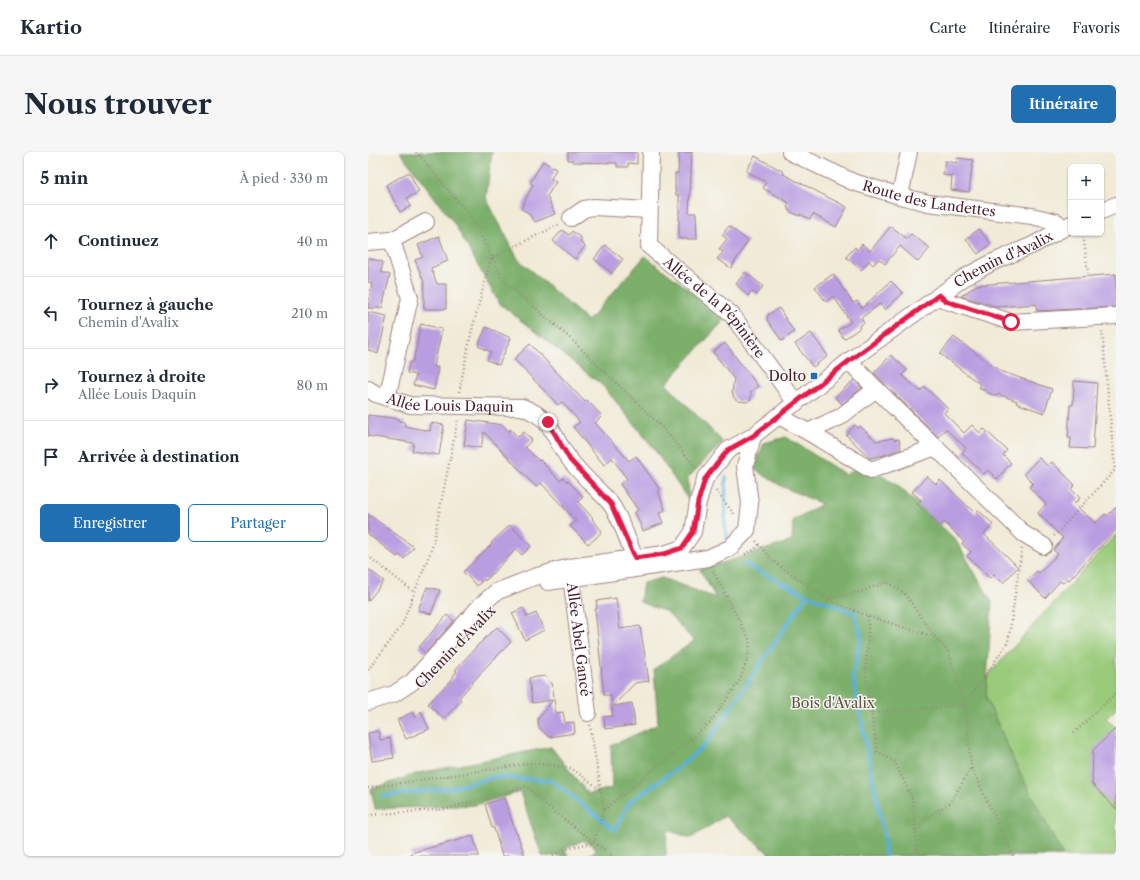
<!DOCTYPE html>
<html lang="fr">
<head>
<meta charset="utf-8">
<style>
	body { margin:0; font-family:"Libre Caslon Text",serif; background:#f6f6f7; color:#1f2937 }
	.controls { position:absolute; right:12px; top:12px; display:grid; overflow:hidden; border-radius:6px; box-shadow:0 1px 3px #0004 }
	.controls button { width:36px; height:36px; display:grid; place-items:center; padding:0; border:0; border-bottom:1px solid #e0e1e3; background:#fff; color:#1f2937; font:20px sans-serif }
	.stop { position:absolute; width:12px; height:12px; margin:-9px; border:3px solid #e11d48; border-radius:50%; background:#fff }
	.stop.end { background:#e11d48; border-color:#fff; box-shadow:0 1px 4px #0008 }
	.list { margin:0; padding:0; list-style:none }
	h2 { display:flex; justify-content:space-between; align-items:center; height:52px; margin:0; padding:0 16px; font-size:17px }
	h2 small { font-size:13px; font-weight:400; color:#747a83 }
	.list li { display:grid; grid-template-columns:26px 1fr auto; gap:12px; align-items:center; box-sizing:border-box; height:72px; padding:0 16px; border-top:1px solid #e0e1e3 }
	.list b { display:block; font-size:15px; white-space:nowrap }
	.list p { margin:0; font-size:13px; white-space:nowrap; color:#747a83 }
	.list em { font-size:13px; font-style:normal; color:#747a83 }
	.actions { display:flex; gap:8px; padding:12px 16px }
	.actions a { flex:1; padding:9px 0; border:1px solid #1f6fb2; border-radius:6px; text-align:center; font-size:14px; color:#1f6fb2 }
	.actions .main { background:#1f6fb2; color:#fff }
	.icon { flex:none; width:22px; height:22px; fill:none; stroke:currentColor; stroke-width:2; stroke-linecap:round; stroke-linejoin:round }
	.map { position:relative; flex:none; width:748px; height:704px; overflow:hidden; border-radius:6px }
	header { display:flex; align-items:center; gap:24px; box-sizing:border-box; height:56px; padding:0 20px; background:#fff; border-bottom:1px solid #e0e1e3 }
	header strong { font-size:19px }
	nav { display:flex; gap:22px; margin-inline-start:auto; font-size:14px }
	.intro { display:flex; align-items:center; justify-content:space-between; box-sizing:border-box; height:96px; padding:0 24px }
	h1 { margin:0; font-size:28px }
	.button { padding:10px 18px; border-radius:6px; background:#1f6fb2; color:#fff; font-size:14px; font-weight:700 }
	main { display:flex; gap:24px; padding:0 24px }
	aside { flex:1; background:#fff; border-radius:6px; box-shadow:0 1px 3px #0004 }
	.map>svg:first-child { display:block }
	.green { fill:#9acb7a; stroke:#727552 }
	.forest { fill:#7baf6a; stroke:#62674a }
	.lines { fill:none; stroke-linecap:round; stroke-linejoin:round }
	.stream { stroke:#59afd5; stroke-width:4 }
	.building { fill:#b99de1 }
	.minor-casing { stroke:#9e8480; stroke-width:18 }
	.path { stroke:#9e8480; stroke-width:2.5; stroke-dasharray:1 3; stroke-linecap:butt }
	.minor { stroke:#fff; stroke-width:16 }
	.route { stroke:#e11d48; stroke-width:5 }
	.poi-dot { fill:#1f6fb2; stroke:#f6f6f2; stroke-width:1.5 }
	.labels { text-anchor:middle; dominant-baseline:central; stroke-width:3; stroke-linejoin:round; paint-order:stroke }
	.street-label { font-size:14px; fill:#4a1f2b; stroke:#f6f6f2 }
	.poi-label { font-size:14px; fill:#4a1f2b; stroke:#f6f6f2; text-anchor:end }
	.park-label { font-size:14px; fill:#625343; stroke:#f6f6f2 }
</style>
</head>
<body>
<header>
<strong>Kartio</strong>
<nav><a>Carte</a><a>Itinéraire</a><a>Favoris</a></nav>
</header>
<div class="intro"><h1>Nous trouver</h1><a class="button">Itinéraire</a></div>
<main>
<aside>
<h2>5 min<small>À pied · 330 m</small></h2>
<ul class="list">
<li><svg class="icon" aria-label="ahead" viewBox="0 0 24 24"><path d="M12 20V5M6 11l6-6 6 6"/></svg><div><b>Continuez</b></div><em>40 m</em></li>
<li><svg class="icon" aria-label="left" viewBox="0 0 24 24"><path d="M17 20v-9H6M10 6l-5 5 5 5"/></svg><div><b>Tournez à gauche</b><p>Chemin d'Avalix</p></div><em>210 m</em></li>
<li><svg class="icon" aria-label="right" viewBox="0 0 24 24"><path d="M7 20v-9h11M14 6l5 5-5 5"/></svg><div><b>Tournez à droite</b><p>Allée Louis Daquin</p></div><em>80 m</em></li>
<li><svg class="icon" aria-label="arrive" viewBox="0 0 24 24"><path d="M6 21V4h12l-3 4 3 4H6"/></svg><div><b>Arrivée à destination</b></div></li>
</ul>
<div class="actions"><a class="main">Enregistrer</a><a>Partager</a></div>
</aside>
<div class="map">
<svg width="748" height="704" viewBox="0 0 748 704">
	<rect width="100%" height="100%" fill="#f6f6f2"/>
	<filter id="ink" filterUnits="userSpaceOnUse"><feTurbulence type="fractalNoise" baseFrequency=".025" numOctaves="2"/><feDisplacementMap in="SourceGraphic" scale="8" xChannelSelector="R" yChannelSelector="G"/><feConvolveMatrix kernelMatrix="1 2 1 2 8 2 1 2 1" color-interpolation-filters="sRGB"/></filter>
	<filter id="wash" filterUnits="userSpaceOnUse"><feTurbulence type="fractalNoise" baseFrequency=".012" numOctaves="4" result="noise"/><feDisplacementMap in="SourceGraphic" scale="16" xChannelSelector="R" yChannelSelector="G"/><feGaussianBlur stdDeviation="0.9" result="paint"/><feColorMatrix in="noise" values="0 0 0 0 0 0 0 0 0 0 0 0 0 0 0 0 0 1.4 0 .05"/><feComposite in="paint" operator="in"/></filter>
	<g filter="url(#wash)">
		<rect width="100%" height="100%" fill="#f1ead6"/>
		<!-- green -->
		<path class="green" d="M 748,382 L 748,557 L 738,566 L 748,576 L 724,632 L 748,657 L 748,704 L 687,704 L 609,544 L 623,520 Z"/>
		<!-- forest -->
		<path class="forest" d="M 32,0 L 124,0 L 118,46 L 150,107 L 220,169 L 277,104 L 358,166 L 298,232 L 355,290 L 320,326 L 321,349 L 284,294 L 235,234 L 131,151 L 86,71 Z
			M 418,285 L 478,323 L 493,312 L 528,332 L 587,387 L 624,450 L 618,545 L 647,611 L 695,704 L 404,704 L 357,664 L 323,686 L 299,678 L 298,704 L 219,704 L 230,697 L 215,688 L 197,697 L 200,704 L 174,704 L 152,640 L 107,653 L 7,657 L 3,637 L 51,621 L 183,595 L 220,642 L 244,636 L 243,594 L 290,572 L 286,517 L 326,489 L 299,460 L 272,450 L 275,431 L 294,426 L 348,446 L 332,418 L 424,389 L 425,368 L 454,352 L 413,334 L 386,317 L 396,291 Z"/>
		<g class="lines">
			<!-- stream -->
			<path class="stream" d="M 358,326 L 357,377 L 360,387
				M 376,412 L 439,443
				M 14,644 L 84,636 L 128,625 L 184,629 L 247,678 L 262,650 L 310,616 L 339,591 L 439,443 L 487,461 L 493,484 L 485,526 L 516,684 L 517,704"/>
		</g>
		<g id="blocks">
			<!-- building -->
			<path class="building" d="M 200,0 L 269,0 L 269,12 L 260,11 L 260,15 L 249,15 L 249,11 L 205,10 L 205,8 L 200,8 Z
				M 311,0 L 324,0 L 321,61 L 328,61 L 329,87 L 311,87 L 311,43 L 308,43 L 307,36 L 307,21 L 310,21 Z
				M 387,4 L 416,20 L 415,22 L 479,55 L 468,75 L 445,62 L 442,67 L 432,62 L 432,64 L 421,59 L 419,54 L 421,51 L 395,36 L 398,30 L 378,19 Z
				M 589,6 L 605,8 L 601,40 L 583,38 L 584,24 L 575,23 L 577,9 L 588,11 Z
				M 175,9 L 188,17 L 183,27 L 188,30 L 179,44 L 187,62 L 167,70 L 159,60 L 153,57 L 165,33 L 162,31 Z
				M 41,20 L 51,40 L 39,46 L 43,54 L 32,60 L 18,33 Z
				M 361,74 L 380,89 L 363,116 L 349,107 L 355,100 L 351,97 L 359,87 L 354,83 Z
				M 523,74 L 539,87 L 543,82 L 562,96 L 550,110 L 532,94 L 517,112 L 511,107 L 505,113 L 501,109 L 493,118 L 478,105 L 487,95 L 489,98 L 494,92 L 502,99 Z
				M 611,77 L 623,92 L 610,102 L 598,87 Z
				M 194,78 L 201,83 L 204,79 L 214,87 L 212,90 L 217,94 L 207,107 L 185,89 Z
				M 71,84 L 80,109 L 63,116 L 69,132 L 78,132 L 78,157 L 56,157 L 56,130 L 47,108 L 55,105 L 50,93 Z
				M 237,93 L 255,107 L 244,121 L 226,107 Z
				M 0,106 L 15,110 L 13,120 L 22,123 L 14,156 L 0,156 L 4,131 L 0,130 Z
				M 377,120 L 395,134 L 389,143 L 383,139 L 380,144 L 368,132 Z
				M 465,122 L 485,151 L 489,149 L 494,156 L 523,129 L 535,141 L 517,158 L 512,152 L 493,166 L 496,171 L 491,174 L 492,176 L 476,187 L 470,178 L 483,170 L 465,144 L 458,150 L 447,135 Z
				M 748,122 L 748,155 L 669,159 L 668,152 L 630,155 L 593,144 L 609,133 Z
				M 411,156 L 426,180 L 414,189 L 399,168 L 400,163 Z
				M 0,160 L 19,164 L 10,202 L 0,198 Z
				M 53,172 L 74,177 L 66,215 L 70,216 L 66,238 L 45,233 L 48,223 L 39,221 L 42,210 L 45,210 Z
				M 118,175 L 143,186 L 131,213 L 119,208 L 123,200 L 110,194 Z
				M 443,181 L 460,204 L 445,215 L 427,192 Z
				M 586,185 L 632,219 L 684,237 L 676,261 L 648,251 L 649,249 L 630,242 L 629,244 L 620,241 L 611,235 L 613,233 L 572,202 Z
				M 357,191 L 390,234 L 383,239 L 383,247 L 379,250 L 370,249 L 366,246 L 364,240 L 366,227 L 345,200 Z
				M 162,192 L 217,250 L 219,248 L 234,264 L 227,271 L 261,309 L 268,304 L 292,338 L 290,339 L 297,358 L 291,361 L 295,371 L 275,379 L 267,360 L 270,358 L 252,332 L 259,327 L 244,306 L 236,313 L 205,275 L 212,270 L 194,250 L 190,253 L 146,207 Z
				M 523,203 L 539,218 L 534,223 L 552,239 L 557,235 L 573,250 L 580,257 L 576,261 L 596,281 L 604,273 L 612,281 L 616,277 L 639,298 L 635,303 L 643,311 L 629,327 L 620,318 L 616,322 L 594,301 L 598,296 L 578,277 L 570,285 L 506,221 Z
				M 486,228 L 494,236 L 474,252 L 467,245 Z
				M 706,229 L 729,231 L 725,297 L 702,296 L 703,286 L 700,286 L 702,253 L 705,253 Z
				M 0,263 L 32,267 L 31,269 L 37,270 L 36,274 L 62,279 L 63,271 L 76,273 L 71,303 L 44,299 L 46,291 L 0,284 Z
				M 100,268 L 135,273 L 141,280 L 142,277 L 150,285 L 156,280 L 164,288 L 157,295 L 171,309 L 172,308 L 192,329 L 195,326 L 199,330 L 200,329 L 215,345 L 210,350 L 225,366 L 224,367 L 234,379 L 227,387 L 220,392 L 202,374 L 208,369 L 173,331 L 168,335 L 116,280 L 113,296 L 96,293 Z
				M 487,273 L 490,276 L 492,274 L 508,289 L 526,286 L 526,288 L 531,287 L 533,297 L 516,303 L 502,306 L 478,283 Z
				M 671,306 L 680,314 L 684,310 L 707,333 L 703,337 L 712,346 L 706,352 L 727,371 L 737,362 L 739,364 L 748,355 L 748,378 L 701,428 L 699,426 L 695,431 L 692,429 L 677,446 L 659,428 L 669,419 L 671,421 L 690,402 L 685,398 L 695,386 L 670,361 L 678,352 L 661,335 L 665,331 L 656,322 Z
				M 559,324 L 568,332 L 572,328 L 608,362 L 610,358 L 625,372 L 616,382 L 650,415 L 635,431 L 626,422 L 622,426 L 599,404 L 603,400 L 594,392 L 596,390 L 576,370 L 572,374 L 549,352 L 553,348 L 544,340 Z
				M 0,362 L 46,395 L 36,407 L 31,403 L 29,405 L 0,382 Z
				M 142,373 L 163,394 L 154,403 L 148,397 L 117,429 L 116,427 L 109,434 L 95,420 L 124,392 L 123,391 Z
				M 0,417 L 16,429 L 0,449 Z
				M 59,435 L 72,438 L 63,462 L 50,458 Z
				M 248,446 L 252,477 L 272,474 L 281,529 L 267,531 L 245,554 L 264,551 L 267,573 L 237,577 L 236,565 L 245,564 L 243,543 L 236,543 L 227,457 L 229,457 L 228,449 Z
				M 155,456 L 159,465 L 168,461 L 176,478 L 157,488 L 144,461 Z
				M 79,463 L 86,469 L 57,501 L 51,495 Z
				M 129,475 L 143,490 L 117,516 L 91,546 L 93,548 L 76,567 L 60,552 L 86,525 L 85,524 L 89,519 L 87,518 L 110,493 Z
				M 177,524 L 182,531 L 184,531 L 188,561 L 195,560 L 197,571 L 206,570 L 207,581 L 181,585 L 171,576 L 170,567 L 185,548 L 164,551 L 161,526 Z
				M 53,559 L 61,577 L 38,587 L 29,568 L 44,560 L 47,566 Z
				M 748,576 L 748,657 L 724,632 L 725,598 Z
				M 10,579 L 12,588 L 22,586 L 26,606 L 4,609 L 0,581 Z
				M 136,646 L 148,681 L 149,681 L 157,704 L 134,704 L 126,676 L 124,676 L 117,652 Z
				M 105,684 L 111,704 L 43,704 L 43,701 Z"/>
		</g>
	</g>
	<g filter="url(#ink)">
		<use href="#blocks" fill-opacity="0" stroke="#9e8480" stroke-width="1"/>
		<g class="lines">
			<!-- minor casing -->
			<g class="minor-casing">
				<g id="minor">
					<path id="s1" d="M 283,0 L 281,94 L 364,163 L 428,251"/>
					<path id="s2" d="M 422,0 L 485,30 L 532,44 L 560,51 L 664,64 L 689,70 L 693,76"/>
					<path d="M 532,44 L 541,0"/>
					<path d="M 733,59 L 748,53"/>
					<path d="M 203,66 L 216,57 L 225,55 L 281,58"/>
					<path d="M 24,88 L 58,70"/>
					<path d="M 0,90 L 24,88 L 42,146 L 19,246"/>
					<path d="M 571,143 L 578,149 L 643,170 L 748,164"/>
					<path d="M 481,209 L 508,237 L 656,382 L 676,394"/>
					<path id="s3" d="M 0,237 L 8,242 L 42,253 L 154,255 C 188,268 182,283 202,308 C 213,323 229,336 242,351 C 252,363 264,399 270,415"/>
					<path d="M 508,237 L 472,265 L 440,280 L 503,318 L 568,295"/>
					<path d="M 411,264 L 440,280"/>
					<path id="s4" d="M 202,416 L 220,561"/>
					<path d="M 180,430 L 340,406 L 362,396 L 379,378 L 382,351 L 377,314 L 385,284"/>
					<path id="s5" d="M 0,550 L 26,542 L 44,530 L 113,453 L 128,440 L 166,425 L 202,415 L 296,402 L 314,396 L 325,380 L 330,350 L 337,327 L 360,298 L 385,284 L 481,209 L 597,125 L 625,110 L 665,93 L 703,72"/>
				</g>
			</g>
			<!-- path -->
			<path class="path" d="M 48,0 L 104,66 L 136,129 L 204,188 L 294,275 L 329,317
				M 715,81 L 720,121
				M 91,240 L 103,182 L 123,106 L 192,72
				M 348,339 L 366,362
				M 686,384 L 747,318 L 734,178
				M 388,389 L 405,409 L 459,447 L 492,440 L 519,430 L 536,441 L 567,485 L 581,501 L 597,553 L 603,615 L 645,704
				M 377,402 L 386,398 L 391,393
				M 0,404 L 46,440
				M 460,448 L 500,464 L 566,485
				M 500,464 L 500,490 L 497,517 L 509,599 L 527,610 L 545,649 L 549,699 L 556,704
				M 0,518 L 33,475 L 64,396 L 90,267
				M 503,561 L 597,553 L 640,490 L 654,396
				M 222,573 L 236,658 L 226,690 L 245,704
				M 706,581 L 748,541
				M 0,636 L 164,611 L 203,616 L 233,638
				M 236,658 L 342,571 L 372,528 L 380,505 L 382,489 L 345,419
				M 0,663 L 78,657 L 158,634 L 186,660 L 226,690 L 197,697 L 183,704
				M 548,680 L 558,666 L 582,651 L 603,616
				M 541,704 L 549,699"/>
			<!-- minor -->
			<use href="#minor" class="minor"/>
		</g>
	</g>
	<g class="lines" filter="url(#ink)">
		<!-- route -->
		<path class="route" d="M 180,270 L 202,308 L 243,352 L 267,406 L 296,402 L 314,396 L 325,380 L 330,350 L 337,327 L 360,298 L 385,284 L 481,209 L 571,143 L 578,149 L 643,170"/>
	</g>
	<!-- markers -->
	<rect class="poi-dot" x="442" y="220" width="8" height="8" rx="2"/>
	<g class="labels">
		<!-- street labels -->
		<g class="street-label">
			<text stroke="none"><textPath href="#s2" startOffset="148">Route des Landettes</textPath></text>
			<text stroke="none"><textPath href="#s5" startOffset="811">Chemin d'Avalix</textPath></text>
			<text stroke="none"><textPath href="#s1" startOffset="184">Allée de la Pépinière</textPath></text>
			<text stroke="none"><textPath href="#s3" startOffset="85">Allée Louis Daquin</textPath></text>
			<text stroke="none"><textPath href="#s4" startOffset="72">Allée Abel Gancé</textPath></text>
			<text transform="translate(87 495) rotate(-46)">Chemin d'Avalix</text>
		</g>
		<!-- poi labels -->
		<g class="poi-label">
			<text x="438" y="224">Dolto</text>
		</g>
		<!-- park labels -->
		<g class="park-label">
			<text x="465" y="551">Bois d'Avalix</text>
		</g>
	</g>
</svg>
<div class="controls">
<button>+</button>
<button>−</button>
</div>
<div class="stop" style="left:643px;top:170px"></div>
<div class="stop end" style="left:180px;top:270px"></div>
</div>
</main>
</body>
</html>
